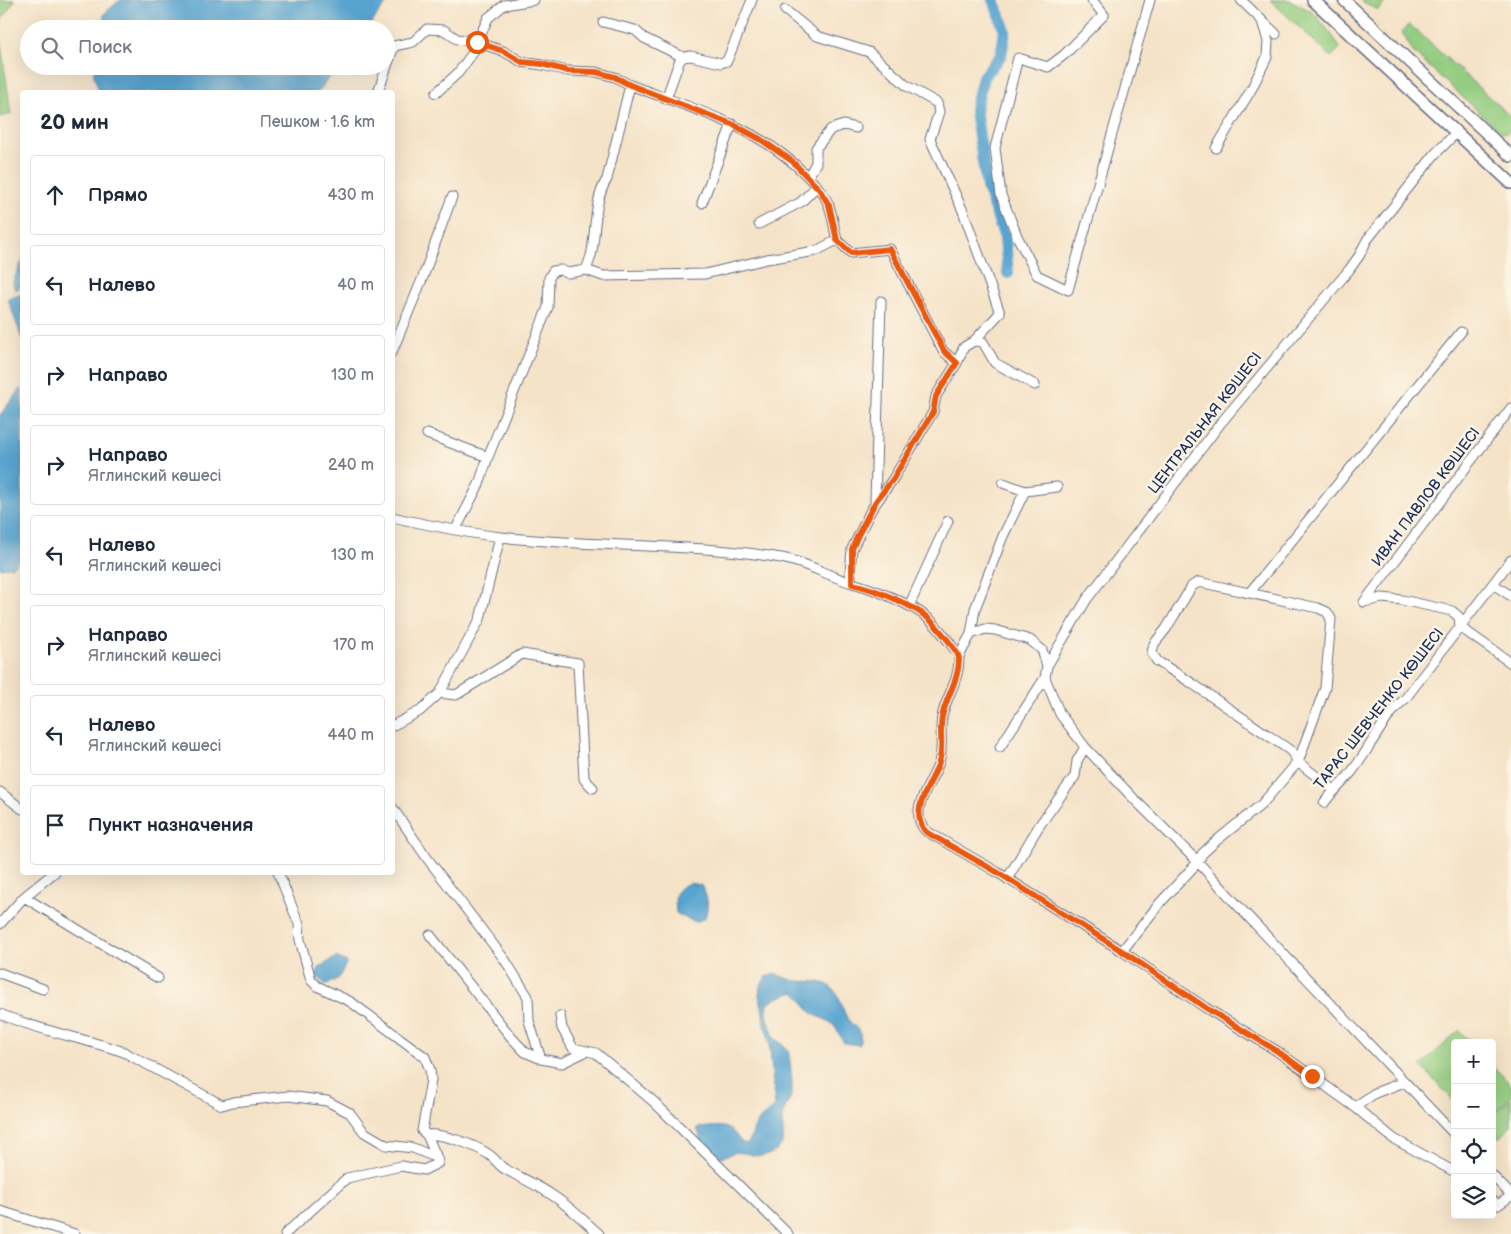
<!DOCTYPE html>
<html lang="ru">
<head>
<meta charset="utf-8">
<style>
	body { margin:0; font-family:"Balsamiq Sans",sans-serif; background:#f6f6f7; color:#1f2937 }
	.controls { position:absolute; right:15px; bottom:15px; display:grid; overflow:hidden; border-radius:5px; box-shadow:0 5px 20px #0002 }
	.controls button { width:45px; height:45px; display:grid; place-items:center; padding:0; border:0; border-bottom:1px solid #e0e1e3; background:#fff; color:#1f2937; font:25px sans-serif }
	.stop { position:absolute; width:15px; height:15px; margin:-11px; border:4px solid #ea580c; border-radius:50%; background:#fff }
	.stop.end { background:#ea580c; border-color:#fff; box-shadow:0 1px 5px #0008 }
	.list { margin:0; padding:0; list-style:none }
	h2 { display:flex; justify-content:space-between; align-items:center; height:65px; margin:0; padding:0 20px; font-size:21px }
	h2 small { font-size:16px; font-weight:400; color:#747a83 }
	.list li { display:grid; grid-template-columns:32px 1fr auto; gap:15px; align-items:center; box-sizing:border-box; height:80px; margin:0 10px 10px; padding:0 10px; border:1px solid #e0e1e3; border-radius:5px }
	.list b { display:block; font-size:19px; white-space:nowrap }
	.list p { margin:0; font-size:16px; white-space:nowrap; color:#747a83 }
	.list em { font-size:16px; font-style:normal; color:#747a83 }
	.icon { flex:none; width:28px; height:28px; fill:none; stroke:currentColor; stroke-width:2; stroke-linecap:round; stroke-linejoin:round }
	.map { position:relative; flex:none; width:1511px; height:1234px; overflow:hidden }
	.search { position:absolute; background:#fff; box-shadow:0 5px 20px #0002; left:20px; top:20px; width:375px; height:55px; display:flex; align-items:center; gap:12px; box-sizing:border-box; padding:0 18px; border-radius:28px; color:#747a83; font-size:19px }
	.panel { position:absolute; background:#fff; box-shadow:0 5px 20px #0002; left:20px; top:90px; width:375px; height:785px; border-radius:5px }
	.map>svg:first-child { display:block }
	.green { fill:#94cd81; stroke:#587e70 }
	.water { fill:#58a4d0; stroke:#3a6a97 }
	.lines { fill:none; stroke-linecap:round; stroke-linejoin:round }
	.river { stroke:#58a4d0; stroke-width:12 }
	.minor-casing { stroke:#676e83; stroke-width:11 }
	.major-casing { stroke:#676e83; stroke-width:14 }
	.minor { stroke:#fff; stroke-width:9 }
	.major { stroke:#fff; stroke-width:11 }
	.route { stroke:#ea580c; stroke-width:6 }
	.labels { text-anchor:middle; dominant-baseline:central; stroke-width:5; stroke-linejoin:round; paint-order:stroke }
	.street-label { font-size:15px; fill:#1b2f5e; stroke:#fcf5e5 }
</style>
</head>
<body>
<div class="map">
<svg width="1511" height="1234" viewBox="0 0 1511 1234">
	<rect width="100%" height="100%" fill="#fcf5e5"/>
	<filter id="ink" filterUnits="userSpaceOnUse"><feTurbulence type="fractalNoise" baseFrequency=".02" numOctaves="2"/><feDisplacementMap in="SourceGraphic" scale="10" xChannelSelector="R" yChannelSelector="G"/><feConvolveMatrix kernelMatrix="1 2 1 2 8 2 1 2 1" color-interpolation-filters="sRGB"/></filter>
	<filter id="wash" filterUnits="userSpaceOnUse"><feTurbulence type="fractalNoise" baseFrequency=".0096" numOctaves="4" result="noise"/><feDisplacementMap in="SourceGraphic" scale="20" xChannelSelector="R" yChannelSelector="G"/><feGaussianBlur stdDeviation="1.12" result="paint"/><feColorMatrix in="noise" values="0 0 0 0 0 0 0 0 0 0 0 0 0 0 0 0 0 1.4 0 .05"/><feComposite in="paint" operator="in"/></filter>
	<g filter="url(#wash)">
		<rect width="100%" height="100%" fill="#f5e3c8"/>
		<!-- green -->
		<path class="green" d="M 0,0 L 15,0 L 0,22 Z
			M 1270,0 L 1290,0 L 1314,13 L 1332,35 L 1340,48 L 1331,57 Z
			M 1360,0 L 1384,0 L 1386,1 L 1378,10 Z
			M 1409,24 L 1511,117 L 1511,130 L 1507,133 L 1501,132 L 1413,52 L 1402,32 Z
			M 0,37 L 11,114 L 0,117 Z
			M 1459,1030 L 1471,1043 L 1455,1043 L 1455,1102 L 1421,1066 Z
			M 1492,1065 L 1511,1085 L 1511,1096 L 1492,1114 Z
			M 1511,1098 L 1511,1126 L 1499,1138 L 1492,1131 L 1492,1116 Z"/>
		<!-- water -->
		<path class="water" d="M 120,0 L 389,0 L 367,29 L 104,29 L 104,14 Z
			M 97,66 L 338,66 L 318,92 L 99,92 L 93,72 Z
			M 22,261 L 22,287 L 15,290 L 13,282 Z
			M 22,294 L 22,339 L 8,299 Z
			M 21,388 L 22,388 L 22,558 L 12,567 L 0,568 L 0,415 Z
			M 690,883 L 701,885 C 708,897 709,905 705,918 L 696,922 L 687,919 L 676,913 C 675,897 672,889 690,883 Z
			M 336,957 L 347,962 L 339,978 L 326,985 L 316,976 L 319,968 Z
			M 775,974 C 782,976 790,980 797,981 C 810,982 825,979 834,990 C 841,999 842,1010 848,1019 C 855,1030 864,1028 859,1045 L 844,1043 C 840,1036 837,1028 831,1023 C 824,1018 816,1017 810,1011 C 804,1005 802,997 794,992 L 777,998 L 768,1004 L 767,1014 L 774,1038 C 780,1042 785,1045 788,1051 C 790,1056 793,1087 792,1093 C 790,1100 785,1107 783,1114 C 779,1126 791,1141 774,1152 C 759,1162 746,1150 733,1153 C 729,1154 726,1156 722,1157 C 706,1157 701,1140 697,1128 C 718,1127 728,1121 741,1142 L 747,1144 C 753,1138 752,1130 757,1123 C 762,1116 770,1112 775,1106 L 769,1039 L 764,1024 L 762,1006 L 759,996 L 760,986 L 767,976 Z"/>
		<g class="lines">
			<!-- river -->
			<path class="river" d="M 994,0 L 1005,31 L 1001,55 L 983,77 L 975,110 L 987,187 L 1005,238 L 1008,273"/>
		</g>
	</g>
	<g filter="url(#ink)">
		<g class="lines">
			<!-- minor casing -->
			<g class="minor-casing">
				<path id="minor" d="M 1092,0 L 1104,15 L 1064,55 L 1048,67 L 1018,58 L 995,148 L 1001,195 L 1017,236 L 1037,275 L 1068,290 L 1150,0
					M 1241,0 L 1276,34
					M 785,10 L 817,36 L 869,52 L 907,86 L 937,103 L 939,112 L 930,139 L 963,211 L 1000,313 L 974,341 L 964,347 L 957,363 L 936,396 L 933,412 L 893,479 L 871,510 L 852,549 L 850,572 L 852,583 C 872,588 911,604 928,618 C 936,625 943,634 950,643 C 953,648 959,653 959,659 C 959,682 946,696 942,717 C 939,732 944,747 939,762 C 933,783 906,811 926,831 L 997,872 L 1122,951 L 1206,1008 L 1277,1051 L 1355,1107 L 1394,1139 L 1455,1172
					M 603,22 L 635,30 L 644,38 L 683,57 L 691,56 L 721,63 L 727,61 L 752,0
					M 378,92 L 394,46 L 413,42 L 427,29 L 444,30 L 457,39 L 477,42 L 503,51 L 522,62 L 542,65 L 568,71 L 596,72 L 615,77 L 630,85 C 691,108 760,127 806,175 C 815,184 825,194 829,206 C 833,217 834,229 837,240
					M 436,93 L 458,73 L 472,54 L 488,18 L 504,5 L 534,0
					M 666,99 L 679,62 L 683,57
					M 1216,148 L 1251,90 L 1267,57 L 1268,41 L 1262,21
					M 808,177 L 816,163 L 816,148 L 831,129 L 844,125 L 856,128
					M 702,203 L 732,124
					M 759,224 L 801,202 L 817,186
					M 586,270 L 603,276 L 705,274 L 767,259 L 816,251 L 837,240 L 851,253 L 890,249 L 943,351 L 957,363
					M 974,341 L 983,342 L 995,363 L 1035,385
					M 392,352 L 423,277 L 452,197
					M 427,434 L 488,457
					M 1025,491 L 1057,487
					M 875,501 L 881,301
					M 392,517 C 428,525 465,533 501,537 C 594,548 688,542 781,558 C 806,562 828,576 852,583
					M 456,529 L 479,484 L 488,457 L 548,307 L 549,278 L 553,271 L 561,270 L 568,273 L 586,270 C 588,264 591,258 592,251 C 596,228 594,200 607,179 L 630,85
					M 1493,584 L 1511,596
					M 1250,592 L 1461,332
					M 1364,602 L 1511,408
					M 1364,602 L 1382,598 L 1402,600 L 1452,611 L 1459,617 L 1460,627 L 1511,663
					M 909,606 L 948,521
					M 971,634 L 985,629 L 995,630 L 1030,640 L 1042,650 L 1047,666
					M 959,656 L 971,634 L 975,609 L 1003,536 L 1025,491 L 1003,483
					M 1045,678 L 1060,714 L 1085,747 L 1136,801 L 1198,862 L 1240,908 L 1455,1135
					M 440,693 L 456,695 L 522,654 L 578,663 L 584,779 L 593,788
					M 392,726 L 420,711 L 440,693 L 480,619 L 500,537
					M 1000,747 L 1045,678 L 1047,666 L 1087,599 L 1220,424 L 1349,270 L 1359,256 L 1367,240 L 1435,154 L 1456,133
					M 0,792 L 22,809
					M 1324,803 C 1332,792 1341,785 1350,774 C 1369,751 1383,717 1405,699 L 1511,560
					M 392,807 L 427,858 L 505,960 L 528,997 L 529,1021 L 541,1059
					M 278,872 L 299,924 L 300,940 L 311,980 L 317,986 L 351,1002 L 425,1057 L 430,1070 L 431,1080 L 422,1131 L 427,1135
					M 1007,879 L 1039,826 L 1075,776 L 1077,761 L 1085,747
					M 24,897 L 158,978
					M 0,924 L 24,897 L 55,872
					M 430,935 L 511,1037 L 525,1052 L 541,1059 L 562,1063 L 587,1051
					M 1122,951 L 1160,903 L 1198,862 L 1202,854 L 1216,841 L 1262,804 L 1298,762 L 1325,688 L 1331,619 L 1327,612 L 1318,608 L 1199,582 L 1192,586 L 1166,629 L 1154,644 L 1152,653 L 1157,661 L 1190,682 L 1291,751 L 1298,762 L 1334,790
					M 0,973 L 43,989
					M 0,1014 C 40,1031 83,1038 124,1052 L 222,1105 L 233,1102 L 288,1096 L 327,1101 L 350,1113 L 364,1132 L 386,1145 L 413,1148 L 437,1158 L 427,1135 C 442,1133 475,1145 488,1154 C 495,1158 499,1166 505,1169 C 521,1178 537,1185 552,1195 C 569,1206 584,1221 599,1234
					M 560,1016 L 562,1028 L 573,1048 L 596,1053 L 654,1102 L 788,1234
					M 1355,1107 L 1375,1093 L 1404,1082
					M 1492,1175 L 1511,1195
					M 1492,1200 L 1498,1205 L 1511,1196
					M 0,1211 L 75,1234
					M 285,1234 L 347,1178 L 401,1166 L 424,1170 L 438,1163 L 437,1158"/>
			</g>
			<!-- major casing -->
			<g class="major-casing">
				<path id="major" d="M 1313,0 L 1511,183
					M 1344,0 L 1511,156"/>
			</g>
			<!-- minor -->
			<use href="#minor" class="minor"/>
			<!-- major -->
			<use href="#major" class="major"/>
		</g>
	</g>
	<g class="lines" filter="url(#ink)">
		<!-- route -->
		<path class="route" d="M 477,42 L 503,51 L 522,62 L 542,64 L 568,71 L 596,72 L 615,77 L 630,85 L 732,124 L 760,139 L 792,161 L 819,189 L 829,205 L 837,240 L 851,253 L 890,249 L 944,351 L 957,363 L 936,396 L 933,412 L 893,479 L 876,501 L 858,535 L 852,549 L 852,584 C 872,588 911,604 928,618 C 936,625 943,634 950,643 C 953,648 959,653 959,659 C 959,681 946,696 942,717 C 939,732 944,747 939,762 C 933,783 907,811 926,832 L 997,872 L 1122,951 L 1206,1008 L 1277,1051 L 1312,1076"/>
	</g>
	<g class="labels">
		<!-- street labels -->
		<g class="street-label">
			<text transform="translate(1205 423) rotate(-52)">ЦЕНТРАЛЬНАЯ КӨШЕСІ</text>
			<text transform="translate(1426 497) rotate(-53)">ИВАН ПАВЛОВ КӨШЕСІ</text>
			<text transform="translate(1379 709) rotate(-52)">ТАРАС ШЕВЧЕНКО КӨШЕСІ</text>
		</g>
	</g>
</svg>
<div class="controls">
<button>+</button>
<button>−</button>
<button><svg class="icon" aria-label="locate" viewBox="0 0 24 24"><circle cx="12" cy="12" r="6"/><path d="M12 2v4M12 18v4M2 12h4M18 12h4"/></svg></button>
<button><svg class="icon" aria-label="layers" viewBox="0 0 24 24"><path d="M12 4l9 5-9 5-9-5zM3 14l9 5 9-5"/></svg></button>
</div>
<div class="stop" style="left:477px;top:42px"></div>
<div class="stop end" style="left:1312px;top:1076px"></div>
<div class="search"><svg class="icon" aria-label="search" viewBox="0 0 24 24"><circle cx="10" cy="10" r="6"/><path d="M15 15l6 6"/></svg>Поиск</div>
<section class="panel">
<h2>20 мин<small>Пешком · 1.6 km</small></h2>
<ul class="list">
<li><svg class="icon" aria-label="ahead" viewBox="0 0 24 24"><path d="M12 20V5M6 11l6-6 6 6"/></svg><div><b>Прямо</b></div><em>430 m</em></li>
<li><svg class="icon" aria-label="left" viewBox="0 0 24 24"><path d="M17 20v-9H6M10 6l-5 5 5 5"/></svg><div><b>Налево</b></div><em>40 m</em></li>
<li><svg class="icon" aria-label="right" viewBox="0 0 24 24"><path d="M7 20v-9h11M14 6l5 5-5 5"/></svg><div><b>Направо</b></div><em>130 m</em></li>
<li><svg class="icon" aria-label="right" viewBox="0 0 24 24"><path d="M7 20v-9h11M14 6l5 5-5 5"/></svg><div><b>Направо</b><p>Яглинский көшесі</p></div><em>240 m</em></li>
<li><svg class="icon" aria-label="left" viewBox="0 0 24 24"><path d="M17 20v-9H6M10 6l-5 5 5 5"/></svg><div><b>Налево</b><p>Яглинский көшесі</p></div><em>130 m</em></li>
<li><svg class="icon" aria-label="right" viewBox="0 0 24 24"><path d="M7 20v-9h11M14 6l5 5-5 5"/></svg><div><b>Направо</b><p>Яглинский көшесі</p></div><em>170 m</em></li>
<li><svg class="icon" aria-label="left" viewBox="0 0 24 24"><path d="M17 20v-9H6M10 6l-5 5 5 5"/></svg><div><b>Налево</b><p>Яглинский көшесі</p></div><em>440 m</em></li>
<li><svg class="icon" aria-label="arrive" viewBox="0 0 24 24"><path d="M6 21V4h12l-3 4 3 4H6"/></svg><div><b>Пункт назначения</b></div></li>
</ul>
</section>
</div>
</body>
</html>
